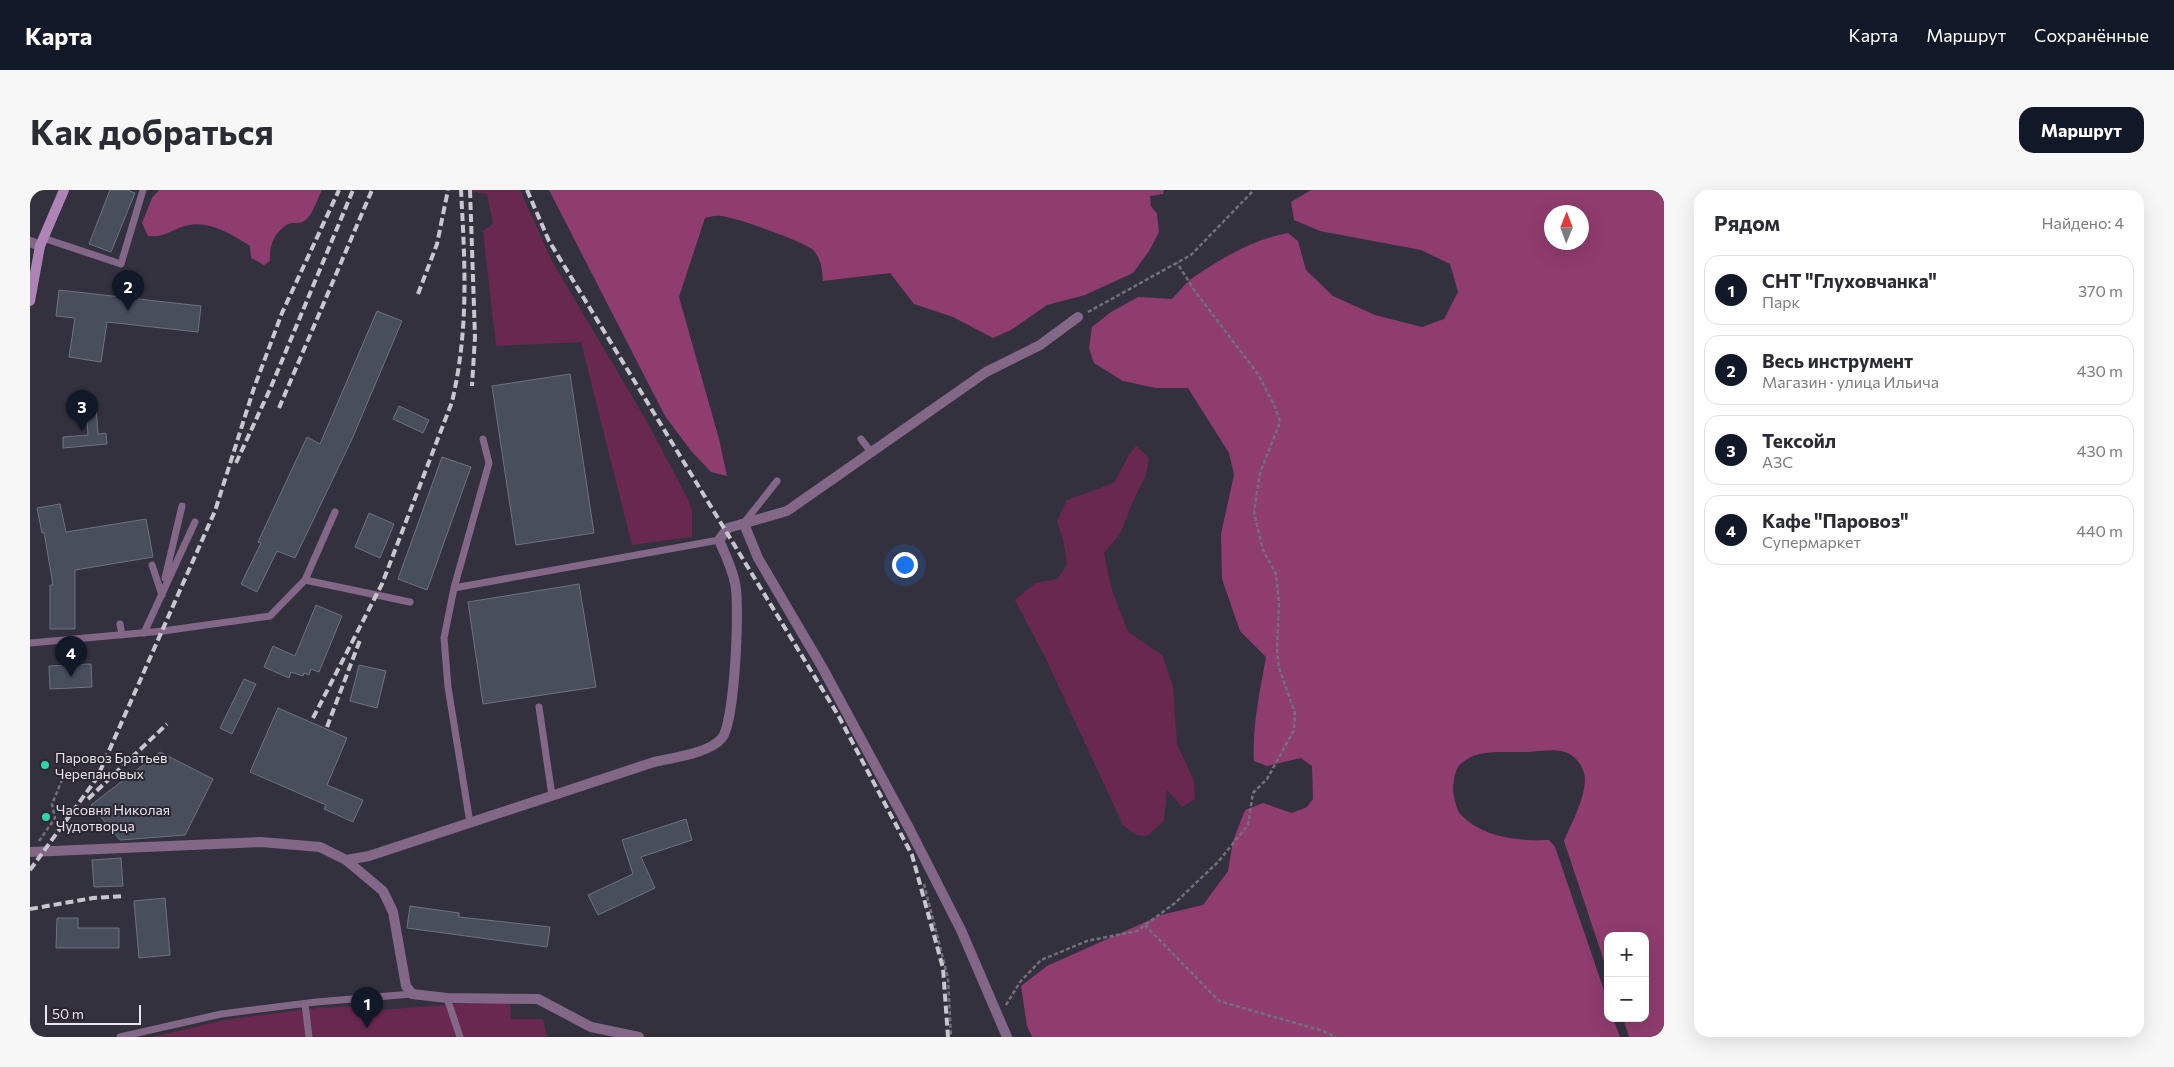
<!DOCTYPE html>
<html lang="ru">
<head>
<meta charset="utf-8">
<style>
	body { margin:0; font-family:Commissioner,sans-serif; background:#f7f7f7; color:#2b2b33 }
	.controls { position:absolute; right:15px; bottom:15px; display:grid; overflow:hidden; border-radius:10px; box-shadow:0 5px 20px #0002 }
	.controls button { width:45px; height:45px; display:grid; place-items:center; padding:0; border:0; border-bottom:1px solid #e1e1e2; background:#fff; color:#2b2b33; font:25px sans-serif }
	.compass { position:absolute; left:1514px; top:15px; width:45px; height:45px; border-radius:50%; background:#fff; box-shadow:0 5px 20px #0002; rotate:1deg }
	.scale { position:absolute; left:15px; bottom:12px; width:96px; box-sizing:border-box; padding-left:5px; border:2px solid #e7e5ed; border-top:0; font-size:14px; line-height:18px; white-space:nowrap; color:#e7e5ed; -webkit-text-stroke:4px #2a2733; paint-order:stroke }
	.you { position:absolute; left:874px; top:374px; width:18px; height:18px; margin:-12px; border:4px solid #fff; border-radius:50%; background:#1a73e8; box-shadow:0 0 0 8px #1a73e833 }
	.badge { display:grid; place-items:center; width:32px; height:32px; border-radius:50%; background:#111827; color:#fff; font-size:16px; font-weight:700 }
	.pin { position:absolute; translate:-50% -41px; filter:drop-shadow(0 1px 2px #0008) }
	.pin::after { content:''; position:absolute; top:26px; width:18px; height:15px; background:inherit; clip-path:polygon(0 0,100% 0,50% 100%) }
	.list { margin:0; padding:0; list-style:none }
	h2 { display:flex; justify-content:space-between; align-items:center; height:65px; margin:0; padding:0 20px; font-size:21px }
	h2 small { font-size:16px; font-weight:400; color:#7c7c81 }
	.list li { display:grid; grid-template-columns:32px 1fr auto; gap:15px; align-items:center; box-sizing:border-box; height:70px; margin:0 10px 10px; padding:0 10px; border:1px solid #e1e1e2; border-radius:15px }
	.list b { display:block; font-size:19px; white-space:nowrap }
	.list p { margin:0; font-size:16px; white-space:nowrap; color:#7c7c81 }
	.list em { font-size:16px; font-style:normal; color:#7c7c81 }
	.map { position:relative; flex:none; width:1634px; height:847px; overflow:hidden; border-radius:15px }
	header { display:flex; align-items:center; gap:30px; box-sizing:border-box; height:70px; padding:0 25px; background:#111827; color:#fff }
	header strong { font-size:24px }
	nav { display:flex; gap:28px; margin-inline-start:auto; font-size:18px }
	.intro { display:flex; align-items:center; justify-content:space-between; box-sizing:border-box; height:120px; padding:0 30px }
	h1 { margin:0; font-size:35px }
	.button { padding:12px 22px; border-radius:15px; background:#111827; color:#fff; font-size:18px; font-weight:700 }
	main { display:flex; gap:30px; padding:0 30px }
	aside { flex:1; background:#fff; border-radius:15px; box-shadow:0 5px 20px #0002 }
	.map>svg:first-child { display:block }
	.green { fill:#692850 }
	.forest { fill:#8f3c6e; fill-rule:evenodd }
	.building { fill:#494e5b; stroke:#6d7281 }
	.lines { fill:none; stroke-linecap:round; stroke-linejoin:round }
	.path { stroke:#72707b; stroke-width:2.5; stroke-dasharray:4 2.5; stroke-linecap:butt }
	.service { stroke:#826787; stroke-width:7 }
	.minor { stroke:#826787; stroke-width:10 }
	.secondary { stroke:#ae84b7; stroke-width:10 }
	.rail { stroke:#c8c6cf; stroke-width:4; stroke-dasharray:8 4; stroke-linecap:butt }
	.poi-dot { fill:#2ed4aa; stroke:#2a2733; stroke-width:2 }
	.labels { text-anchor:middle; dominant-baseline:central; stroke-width:4; stroke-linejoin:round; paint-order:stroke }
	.poi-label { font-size:14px; fill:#e7e5ed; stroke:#2a2733; text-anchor:start }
</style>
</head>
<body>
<header>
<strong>Карта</strong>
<nav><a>Карта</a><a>Маршрут</a><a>Сохранённые</a></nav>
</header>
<div class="intro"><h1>Как добраться</h1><a class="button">Маршрут</a></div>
<main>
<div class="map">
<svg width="1634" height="847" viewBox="0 0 1634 847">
	<rect width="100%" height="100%" fill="#34313e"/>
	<!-- green -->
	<path class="green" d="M 442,0 L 490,0 L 522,71 L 616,230 L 658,309 L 662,321 L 662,347 L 602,355 L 551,152 L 466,156 L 453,41 L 463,34 L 457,4 L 442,2 Z
		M 1106,256 L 1119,268 L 1116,285 L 1104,309 L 1090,344 L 1074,363 L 1081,397 L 1098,442 L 1132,465 L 1143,496 L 1147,554 L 1164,591 L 1165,609 L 1152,617 L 1137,600 L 1134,631 L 1117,646 L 1106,645 L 1093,635 L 1016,469 L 985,410 L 1005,393 L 1027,389 L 1037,375 L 1033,349 L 1027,331 L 1037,310 L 1084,293 L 1099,265 Z
		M 454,812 L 480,812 L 481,829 L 513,829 L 517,847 L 122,847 L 200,829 L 287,818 L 347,815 L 350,820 Z"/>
	<!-- forest -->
	<path class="forest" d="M 129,0 L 292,0 C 287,9 283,26 274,31 C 270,34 263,32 258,34 C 244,42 239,56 240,71 L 234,75 L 221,68 L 220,56 C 203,45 180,31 159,35 C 143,38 135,48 118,46 L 112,33 L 122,8 Z
		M 519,0 L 1134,0 L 1133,4 L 1120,6 L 1121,16 L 1127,24 L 1129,42 L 1119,61 L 1103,83 L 1055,105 L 1017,115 L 981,140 L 963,148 L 923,127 L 884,114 L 860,83 L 793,91 C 792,79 791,67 782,59 C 772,51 703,26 690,26 C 685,25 680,27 675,28 L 649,107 L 689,249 L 697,286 L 681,282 L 662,262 L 635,226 Z
		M 1281,0 L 1634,0 L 1634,847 L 1599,847 L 1593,828 L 1615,828 L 1615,746 L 1578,746 L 1578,783 L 1534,651 C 1541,634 1559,602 1554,583 C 1551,572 1542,563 1531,561 C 1520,559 1507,562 1496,562 C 1474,563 1444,557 1428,577 C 1424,583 1422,600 1424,606 C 1425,612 1427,620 1430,624 C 1453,648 1488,651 1519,650 L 1525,657 L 1578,812 L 1578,828 L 1583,828 L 1590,847 L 1002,847 L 997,836 L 991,796 L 1017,776 L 1131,725 L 1173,715 L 1198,681 L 1203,651 L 1215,620 L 1233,613 L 1262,623 L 1277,617 L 1283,609 L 1282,576 L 1271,568 L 1237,576 L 1224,571 C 1222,536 1230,501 1236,467 L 1210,441 L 1192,389 L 1191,344 L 1204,285 L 1199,263 L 1158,198 L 1126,198 L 1093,191 L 1064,173 L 1059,158 L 1062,137 L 1081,122 L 1108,107 L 1142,109 C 1149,102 1156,92 1164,87 C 1191,68 1225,49 1258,43 L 1268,51 L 1276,80 L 1303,106 L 1345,125 L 1392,137 L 1414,129 L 1428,102 L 1420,74 L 1391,60 L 1290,41 L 1264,30 L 1261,12 ZM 1552,22 L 1552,52 L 1522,52 L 1522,22 Z"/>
	<!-- building -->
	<path class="building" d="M 80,0 L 97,0 L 105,3 L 81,62 L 59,54 Z
		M 29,100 L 171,116 L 168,142 L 77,132 L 71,172 L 39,167 L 45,128 L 26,126 Z
		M 347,121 L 372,131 L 322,249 L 265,368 L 247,361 L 227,402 L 211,394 L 231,353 L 228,352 L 277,247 L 290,254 Z
		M 540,184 L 564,343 L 486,355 L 462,196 Z
		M 66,216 L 68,244 L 76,243 L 77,254 L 33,258 L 33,247 L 58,245 L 56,217 Z
		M 369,216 L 399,230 L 393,243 L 363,229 Z
		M 412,267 L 441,277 L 397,400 L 368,389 Z
		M 30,314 L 36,342 L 116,329 L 123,367 L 45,380 L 45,439 L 20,439 L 20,395 L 23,395 L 14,342 L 12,343 L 7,318 Z
		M 339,323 L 364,334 L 350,368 L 325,357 Z
		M 549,394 L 566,497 L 453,514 L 438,412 Z
		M 286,415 L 312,426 L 289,482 L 281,479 L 279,485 L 274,483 L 273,486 L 261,482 L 259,488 L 234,477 L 243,456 L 265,466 Z
		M 61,474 L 62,497 L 20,499 L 19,476 Z
		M 329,475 L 356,481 L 347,518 L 320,511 Z
		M 214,489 L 226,494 L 202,544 L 190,538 Z
		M 248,518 L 317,548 L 297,595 L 333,610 L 323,632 L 294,619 L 296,615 L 220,582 Z
		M 130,562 L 183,589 L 155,645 L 90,650 L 61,615 Z
		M 656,629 L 662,650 L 611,667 L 625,698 L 568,725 L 558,705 L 603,684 L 592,650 Z
		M 91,668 L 93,696 L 64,697 L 62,670 Z
		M 135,708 L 140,765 L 109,768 L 104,711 Z
		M 380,716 L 429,723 L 429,727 L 520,737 L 517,757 L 377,738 Z
		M 27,728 L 48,728 L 48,738 L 89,738 L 89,758 L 26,758 Z"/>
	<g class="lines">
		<!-- path -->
		<path class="path" d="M 1058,122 L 1161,65 L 1224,0
			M 9,651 L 25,628 L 22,614 L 32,590
			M 894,694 L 918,788 L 921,847
			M 1115,735 L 1189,811 L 1293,841 L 1306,847
			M 976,815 L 990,792 L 1011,770 L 1057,751 L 1107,741 L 1145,713 L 1188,672 L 1218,635 L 1223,603 L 1237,589 L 1264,540 L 1265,523 L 1249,478 L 1247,460 L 1249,413 L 1246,384 L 1233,360 L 1224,322 L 1230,283 L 1250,232 L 1245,217 L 1228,184 L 1167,104 L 1147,73"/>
		<!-- service -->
		<path class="service" d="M 13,48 L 91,74 L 113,0
			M 831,249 L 841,262
			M 714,333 L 747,291
			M 122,375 L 132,405
			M 135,388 L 152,316
			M 275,390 L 380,412
			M 424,398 L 689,350
			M 90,434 L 92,445
			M 114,443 L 165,332
			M 0,453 L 133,441 L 240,426 L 275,390 L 305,322
			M 509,517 L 522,606
			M 440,633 L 418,497 L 414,448 L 424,398 L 459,273 L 453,249
			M 417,808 L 430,847
			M 275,814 L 279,847
			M 90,847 L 191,824 L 286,812 L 382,804"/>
		<!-- minor -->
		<path class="minor" d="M 0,52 L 10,56
			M 714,334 L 728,368 L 792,477 L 879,638 L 931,740 L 977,847
			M 0,662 L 231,652 L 290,657 L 316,670 L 339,666 L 624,572 C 642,568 680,563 692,548 C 705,531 710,415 705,393 C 702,378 695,364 689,350 L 698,338 L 757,321 L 956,182 L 1010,155 L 1048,127
			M 316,670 L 353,701 L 363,722 L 376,796 L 382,804 L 417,808 L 508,809 L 561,837 L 609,847"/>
		<!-- secondary -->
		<path class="secondary" d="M 0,111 L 10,56 L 34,0"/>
		<!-- rail -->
		<path class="rail" d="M 440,0 L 445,147 L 442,196
			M 497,0 L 519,51 L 808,525 L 882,665 L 913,778 L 918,847
			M 388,104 L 407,54 L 418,0
			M 249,218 L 342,0
			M 206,273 L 241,197 L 323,0
			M 283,528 L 352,394 L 422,212 C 439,139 435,74 431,0
			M 297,537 L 330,450
			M 58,609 L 137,534
			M 0,680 L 67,588 L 185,321 L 224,198 L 252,123 L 309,0
			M 0,719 L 63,708 L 93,706"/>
	</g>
	<!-- markers -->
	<g class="poi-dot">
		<circle cx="15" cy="575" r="5"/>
		<circle cx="16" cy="627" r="5"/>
	</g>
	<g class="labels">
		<!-- poi labels -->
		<g class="poi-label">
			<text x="25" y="567">Паровоз Братьев<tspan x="25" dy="16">Черепановых</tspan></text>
			<text x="26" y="619">Часовня Николая<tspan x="26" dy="16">Чудотворца</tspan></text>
		</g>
	</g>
</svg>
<div class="controls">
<button>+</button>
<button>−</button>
</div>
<svg class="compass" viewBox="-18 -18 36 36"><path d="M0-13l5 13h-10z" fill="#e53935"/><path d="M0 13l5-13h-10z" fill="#7c7c81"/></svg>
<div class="scale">50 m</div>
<div class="you"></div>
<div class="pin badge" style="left:337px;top:838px">1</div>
<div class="pin badge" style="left:98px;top:121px">2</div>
<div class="pin badge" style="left:52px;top:241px">3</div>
<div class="pin badge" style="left:41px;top:487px">4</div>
</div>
<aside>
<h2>Рядом<small>Найдено: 4</small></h2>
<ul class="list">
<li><span class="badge">1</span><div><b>СНТ &quot;Глуховчанка&quot;</b><p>Парк</p></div><em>370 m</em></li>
<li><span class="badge">2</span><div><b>Весь инструмент</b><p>Магазин · улица Ильича</p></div><em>430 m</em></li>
<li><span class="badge">3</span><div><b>Тексойл</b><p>АЗС</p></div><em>430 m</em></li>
<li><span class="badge">4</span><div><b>Кафе &quot;Паровоз&quot;</b><p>Супермаркет</p></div><em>440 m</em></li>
</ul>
</aside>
</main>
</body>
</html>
